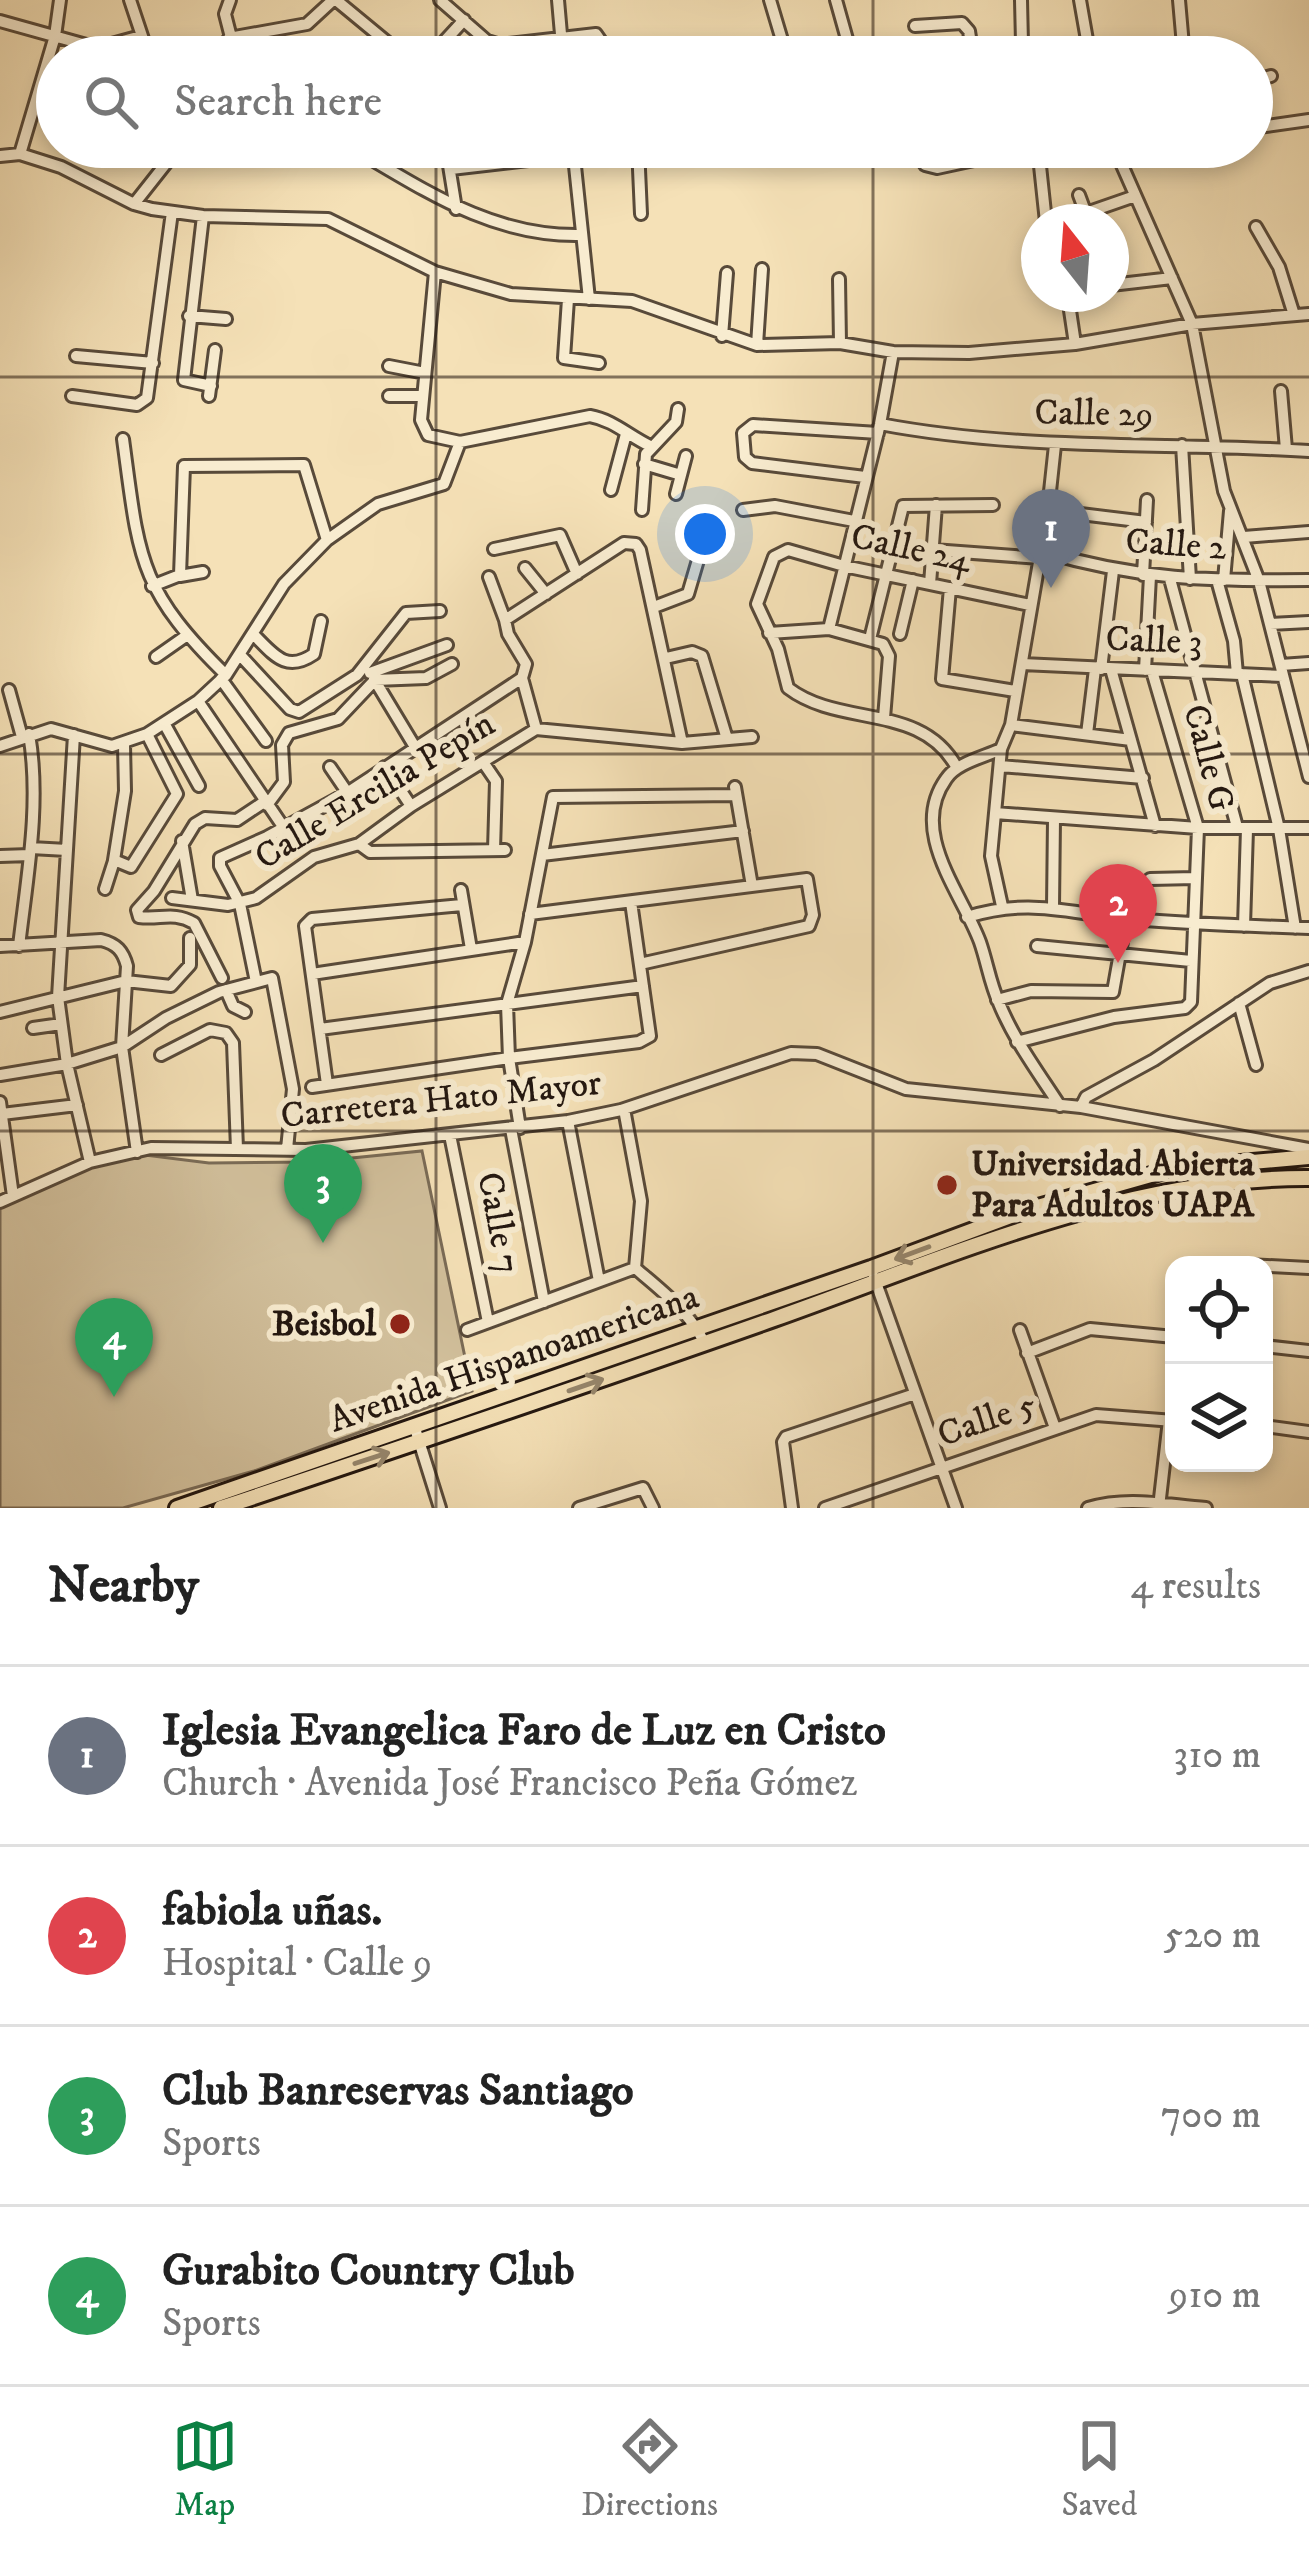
<!DOCTYPE html>
<html lang="en">
<head>
<meta charset="utf-8">
<style>
	body { margin:0; font-family:"IM FELL DW Pica",serif; background:#f2f2f2; color:#222 }
	.controls { position:absolute; right:36px; bottom:36px; display:grid; overflow:hidden; border-radius:24px; box-shadow:0 6px 18px #0003 }
	.controls button { width:108px; height:108px; display:grid; place-items:center; padding:0; border:0; border-bottom:3px solid #e0e0e0; background:#fff; color:#222; font:60px sans-serif }
	.compass { position:absolute; left:1021px; top:204px; width:108px; height:108px; border-radius:50%; background:#fff; box-shadow:0 6px 18px #0003; rotate:343deg }
	.you { position:absolute; left:705px; top:534px; width:42px; height:42px; margin:-30px; border:9px solid #fff; border-radius:50%; background:#1a73e8; box-shadow:0 0 0 18px #1a73e833 }
	.badge { display:grid; place-items:center; width:78px; height:78px; border-radius:50%; background:#0b8043; color:#fff; font-size:39px; font-weight:700 }
	.pin { position:absolute; translate:-50% -99px; filter:drop-shadow(0 3px 6px #0008) }
	.pin::after { content:''; position:absolute; top:63px; width:42px; height:36px; background:inherit; clip-path:polygon(0 0,100% 0,50% 100%) }
	.list { margin:0; padding:0; list-style:none }
	h2 { display:flex; justify-content:space-between; align-items:center; height:156px; margin:0; padding:0 48px; font-size:51px }
	h2 small { font-size:39px; font-weight:400; color:#767676 }
	.list li { display:grid; grid-template-columns:78px 1fr auto; gap:36px; align-items:center; box-sizing:border-box; height:180px; padding:0 48px; border-top:3px solid #e0e0e0 }
	.list b { display:block; font-size:45px; white-space:nowrap }
	.list p { margin:0; font-size:39px; white-space:nowrap; color:#767676 }
	.list em { font-size:39px; font-style:normal; color:#767676 }
	.icon { flex:none; width:66px; height:66px; fill:none; stroke:currentColor; stroke-width:2; stroke-linecap:round; stroke-linejoin:round }
	.map { position:relative; flex:none; width:1309px; height:1508px; overflow:hidden }
	.search { position:absolute; background:#fff; box-shadow:0 6px 18px #0003; left:36px; right:36px; top:36px; height:132px; display:flex; align-items:center; gap:30px; box-sizing:border-box; padding:0 42px; border-radius:66px; color:#767676; font-size:45px }
	.sheet { height:876px; background:#fff }
	nav { display:flex; justify-content:space-around; align-items:center; box-sizing:border-box; height:168px; border-top:3px solid #e0e0e0; background:#fff; font-size:33px; color:#767676 }
	nav a { display:grid; justify-items:center; gap:6px }
	nav .on { color:#0b8043 }
	.map>svg:first-child { display:block }
	.green { fill:#d1bf9b; stroke:#7a6b56; stroke-width:3 }
	.lines { fill:none; stroke-linecap:round; stroke-linejoin:round }
	.minor-casing { stroke:#584a3a; stroke-width:16 }
	.major-casing { stroke:#231710; stroke-width:20 }
	.minor { stroke:#f8ecd0; stroke-width:10 }
	.major { stroke:#f5e1b7; stroke-width:14 }
	.oneway { stroke:#96866c }
	.grid { fill:none; stroke:#231710; stroke-width:3; stroke-opacity:0.55 }
	.poi-dot { fill:#8f2418; stroke:#f8ecd0; stroke-width:4.5 }
	.labels { text-anchor:middle; dominant-baseline:central; stroke-width:12; stroke-linejoin:round; paint-order:stroke }
	.street-label { font-size:36px; fill:#231710; stroke:#f8ecd0 }
	.poi-label { font-size:36px; font-weight:bold; fill:#231710; stroke:#f8ecd0; text-anchor:start }
</style>
</head>
<body>
<div class="map">
<svg width="1309" height="1508" viewBox="0 0 1309 1508">
	<rect width="100%" height="100%" fill="#f5e1b7"/>
	<filter id="stains"><feTurbulence type="fractalNoise" baseFrequency=".00167" numOctaves="4"/><feColorMatrix values="0 0 0 0 .2 0 0 0 0 .09 0 0 0 0 .02 0 0 0 .5 -.17"/></filter>
	<radialGradient id="worn" r=".72"><stop offset=".6" stop-color="#630" stop-opacity="0"/><stop offset="1" stop-color="#630" stop-opacity=".3"/></radialGradient>
	<!-- green -->
	<path class="green" d="M 422,1151 L 472,1391 L 254,1471 L 123,1508 L 0,1508 L 0,1205 L 94,1165 L 145,1155 L 209,1163 L 312,1162 Z"/>
	<g class="lines">
		<!-- minor casing -->
		<g class="minor-casing">
			<path id="minor" d="M 130,0 L 149,57
				M 230,0 L 225,14 L 236,57
				M 336,0 L 405,57
				M 440,0 L 487,41 L 500,45 L 596,34 L 612,57
				M 558,0 L 563,57
				M 770,0 L 787,57
				M 836,0 L 852,57
				M 1021,0 L 1022,43
				M 1080,0 L 1090,57
				M 1179,0 L 1184,57
				M 0,21 L 97,48 L 141,36
				M 915,26 L 962,23 L 969,31 L 973,57
				M 229,38 L 307,24 L 333,0
				M 430,57 L 464,20
				M 1252,81 L 1271,76
				M 1252,128 L 1309,120
				M 208,147 L 231,155 L 368,147
				M 446,147 L 456,209
				M 573,147 L 589,299
				M 638,147 L 641,214
				M 917,147 L 925,165 L 937,168 L 1034,147
				M 1038,147 L 1046,222
				M 1114,147 L 1192,324 L 1224,491 L 1259,581 L 1309,777
				M 354,149 C 426,191 493,237 581,235
				M 20,154 L 55,36 L 60,0
				M 0,156 L 20,154 L 61,167 L 134,204 L 152,209 L 203,216 L 328,219 L 435,272 L 511,294 L 632,301 L 757,345 L 840,343 L 893,352 L 969,353 L 1075,344 L 1192,324 L 1309,314
				M 451,169 L 639,147
				M 1079,195 L 1089,222
				M 134,204 L 179,147
				M 1086,213 L 1135,196
				M 203,216 L 184,380 L 211,386
				M 1256,227 L 1279,267 L 1294,315
				M 435,272 L 421,420 L 428,435 L 460,442 L 590,416 C 613,420 629,436 650,446
				M 839,279 L 840,343
				M 1111,285 L 1172,278
				M 1068,297 L 1075,344
				M 568,299 L 564,358 L 599,363
				M 189,316 L 226,319
				M 722,336 L 727,273
				M 757,345 L 762,269
				M 76,356 L 153,363
				M 389,366 L 425,373
				M 1281,391 L 1286,449
				M 72,396 L 137,405 L 147,398 L 172,212
				M 209,396 L 215,350
				M 389,396 L 423,396
				M 880,424 C 1022,451 1165,442 1309,451
				M 123,439 C 139,557 137,588 226,675
				M 1182,445 L 1190,579
				M 644,464 L 681,475
				M 865,477 L 752,463 L 745,457 L 743,433 L 753,425 L 878,433
				M 611,490 L 626,434
				M 676,494 L 686,456
				M 642,510 L 646,454 L 676,422 L 678,409
				M 743,510 L 775,506 L 854,521
				M 1048,510 L 1146,522
				M 1244,537 L 1309,532
				M 494,549 L 560,535 L 577,574
				M 933,550 L 1040,558
				M 1042,551 C 1138,580 1210,581 1309,580
				M 525,568 L 546,594
				M 1143,575 L 1147,500
				M 180,576 L 203,572
				M 489,577 L 505,620
				M 1170,579 L 1237,827
				M 1217,580 L 1234,641 L 1237,674
				M 1224,580 L 1230,511
				M 930,584 L 936,505
				M 152,586 L 180,575 L 184,466 L 304,465 L 327,540
				M 950,588 L 942,679 L 1015,691
				M 654,607 L 688,594 L 703,543
				M 1270,624 L 1309,622
				M 829,629 L 880,424 L 893,352
				M 769,633 L 829,629 L 883,644 L 889,656 L 884,718
				M 900,634 L 913,580
				M 254,635 C 274,655 286,673 314,654 L 321,621
				M 870,639 L 903,506 L 993,505
				M 241,656 L 290,709 L 299,712 L 357,675 L 406,613 L 440,611
				M 156,657 L 186,636
				M 666,658 L 692,652 L 702,656 L 727,739
				M 1022,664 L 1283,676
				M 1281,665 L 1309,663
				M 1101,669 L 1113,571
				M 1111,669 L 1155,826
				M 1145,670 L 1150,576
				M 370,673 L 447,645
				M 1242,674 L 1279,829 L 1295,928
				M 522,678 L 536,729
				M 221,679 L 266,741
				M 374,679 L 415,747
				M 9,690 L 22,737
				M 198,701 L 284,828
				M 164,723 L 199,786
				M 1011,725 L 1131,740
				M 1087,734 L 1095,669
				M 74,735 L 58,997 L 67,1064 L 90,1162
				M 124,745 L 125,791 L 114,860 L 131,867 L 177,794 L 147,734
				M 0,746 L 51,729 L 112,746 L 147,734 L 198,701 L 226,675 L 284,584 L 327,540 L 378,504 L 444,484 L 460,442
				M 1001,749 C 984,757 956,763 946,779 C 908,832 962,893 980,942 C 987,962 990,983 999,1003 C 1014,1040 1038,1072 1060,1106
				M 483,762 L 496,781 L 494,850
				M 1000,766 L 1143,778
				M 330,767 L 347,792
				M 385,767 L 411,806
				M 957,768 C 922,702 840,728 788,688 L 778,649 L 757,604 L 774,557 L 788,550 L 844,566 L 1030,605
				M 735,787 L 752,886
				M 267,805 L 284,782 L 282,745 L 289,733 L 338,719 L 375,680 L 426,678 L 452,664
				M 995,813 L 1198,828 L 1309,828
				M 182,841 L 192,900
				M 359,844 L 370,852 L 505,850
				M 31,848 L 67,850
				M 542,855 L 743,831
				M 0,856 L 30,855
				M 1150,879 L 1195,878
				M 105,889 L 114,861
				M 461,890 L 471,949
				M 172,898 L 228,905 L 256,898 L 314,857 L 359,844 L 411,806 L 536,729 L 682,743 L 752,737
				M 1002,906 L 991,856 L 1001,749 L 1011,725 L 1048,510 L 1055,445
				M 1053,907 L 1054,819
				M 530,914 L 807,879 L 813,915 L 809,926 L 640,964
				M 967,917 C 1032,897 1068,914 1132,919 C 1191,924 1250,926 1309,928
				M 1244,926 L 1247,829
				M 0,946 L 101,940 C 117,944 123,951 127,966 L 122,1047 L 137,1152
				M 19,946 C 27,877 41,803 29,734
				M 1037,946 L 1191,961
				M 312,974 L 525,942
				M 222,978 L 194,923 C 173,911 160,920 139,917 L 137,910 L 154,891 L 195,824 L 205,818 L 237,820 L 264,802
				M 256,982 L 240,904 L 220,866 L 220,858 L 267,837 L 344,795 L 522,678 L 526,664 L 508,634 L 505,620 L 624,543 L 636,544 L 640,550 L 682,743
				M 226,990 L 233,1006 L 245,1012
				M 997,1000 L 1031,991 L 1113,992 L 1126,919
				M 1239,1003 L 1256,1065
				M 0,1012 L 126,981 L 171,986 L 190,965 L 190,938
				M 33,1028 L 61,1024
				M 320,1029 L 643,986
				M 1017,1042 L 1114,1017 L 1185,1008 L 1191,1002 L 1198,828 L 1152,671
				M 161,1055 L 210,1030 L 226,1033 L 233,1043 L 237,1149
				M 0,1075 L 67,1064 L 122,1047 L 166,1018 L 219,992 L 272,978 L 293,1089 L 287,1149
				M 327,1084 L 305,926 L 312,919 L 462,905
				M 312,1087 L 509,1058 L 507,1004 L 525,942 L 553,797 L 736,795
				M 0,1102 L 13,1196
				M 1081,1107 L 1086,1097 L 1154,1060 L 1270,983 L 1309,971
				M 624,1109 L 641,1201 L 635,1268
				M 2,1114 L 77,1105
				M 568,1121 L 599,1281
				M 520,1128 L 509,1058 L 639,1042 L 650,1036 L 631,902
				M 511,1129 L 544,1302
				M 450,1135 L 488,1322
				M 0,1202 L 90,1162 L 151,1148 L 306,1150 L 568,1121 L 621,1110 L 791,1053 L 817,1054 L 906,1089 L 1081,1107 L 1309,1149
				M 1247,1265 L 1309,1268
				M 635,1268 C 661,1290 690,1312 705,1344
				M 874,1277 L 956,1508
				M 467,1330 L 635,1268
				M 1020,1330 L 1055,1428
				M 1264,1346 L 1309,1351
				M 1027,1353 L 1090,1329 L 1174,1337
				M 414,1425 L 440,1508
				M 1264,1426 L 1309,1432
				M 1159,1507 L 1169,1420
				M 579,1508 L 643,1488 L 653,1508
				M 792,1508 L 783,1442 L 786,1437 L 915,1394
				M 825,1508 L 1096,1415 L 1174,1421
				M 1088,1508 C 1128,1496 1165,1505 1206,1508"/>
		</g>
		<!-- major casing -->
		<g class="major-casing">
			<path id="major" d="M 177,1508 L 871,1268 L 1027,1210 L 1172,1169 L 1309,1157
				M 221,1508 C 406,1446 590,1384 774,1319 C 946,1258 1123,1177 1309,1178"/>
		</g>
		<!-- minor -->
		<use href="#minor" class="minor"/>
		<!-- major -->
		<use href="#major" class="major"/>
	</g>
	<!-- one-way arrows -->
	<defs><path id="oneway-shaft" d="M-6 0H5M1.5-3L5.5 0L1.5 3" fill="none" stroke-width="1.6" stroke-linecap="round" stroke-linejoin="round" transform="scale(3)"/></defs>
	<g class="oneway">
		<use href="#oneway-shaft" transform="translate(912 1253) rotate(160)"/>
		<use href="#oneway-shaft" transform="translate(586 1385) rotate(-19)"/>
		<use href="#oneway-shaft" transform="translate(372 1458) rotate(-18)"/>
	</g>
	<!-- grid -->
	<path class="grid" d="M 436,0 L 436,57M 873,0 L 873,57M 436,147 L 436,1508M 873,147 L 873,1508M 0,377 L 1309,377M 0,754 L 1309,754M 0,1131 L 1309,1131"/>
	<!-- markers -->
	<g class="poi-dot">
		<circle cx="947" cy="1185" r="12"/>
		<circle cx="400" cy="1324" r="12"/>
	</g>
	<g class="labels">
		<!-- street labels -->
		<g class="street-label">
			<text transform="translate(1094 414) rotate(1)">Calle 29</text>
			<text transform="translate(1176 545) rotate(4)">Calle 2</text>
			<text transform="translate(911 549) rotate(12)">Calle 24</text>
			<text transform="translate(1154 641) rotate(2)">Calle 3</text>
			<text transform="translate(1208 758) rotate(75)">Calle G</text>
			<text transform="translate(375 791) rotate(-31)">Calle Ercilia Pepín</text>
			<text transform="translate(441 1100) rotate(-6)">Carretera Hato Mayor</text>
			<text transform="translate(498 1223) rotate(79)">Calle 7</text>
			<text transform="translate(514 1359) rotate(-19)">Avenida Hispanoamericana</text>
			<text transform="translate(987 1420) rotate(-19)">Calle 5</text>
		</g>
		<!-- poi labels -->
		<g class="poi-label">
			<text x="971" y="1164">Universidad Abierta<tspan x="971" dy="41">Para Adultos UAPA</tspan></text>
			<text x="376" y="1324" text-anchor="end">Beisbol</text>
		</g>
	</g>
	<rect width="100%" height="100%" filter="url(#stains)"/>
	<rect width="100%" height="100%" fill="url(#worn)"/>
</svg>
<div class="controls">
<button><svg class="icon" aria-label="locate" viewBox="0 0 24 24"><circle cx="12" cy="12" r="6"/><path d="M12 2v4M12 18v4M2 12h4M18 12h4"/></svg></button>
<button><svg class="icon" aria-label="layers" viewBox="0 0 24 24"><path d="M12 4l9 5-9 5-9-5zM3 14l9 5 9-5"/></svg></button>
</div>
<svg class="compass" viewBox="-18 -18 36 36"><path d="M0-13l5 13h-10z" fill="#e53935"/><path d="M0 13l5-13h-10z" fill="#767676"/></svg>
<div class="you"></div>
<div class="pin badge" style="left:1051px;top:588px;background:#6b7280">1</div>
<div class="pin badge" style="left:1118px;top:963px;background:#e0444e">2</div>
<div class="pin badge" style="left:323px;top:1243px;background:#2e9e5b">3</div>
<div class="pin badge" style="left:114px;top:1397px;background:#2e9e5b">4</div>
<div class="search"><svg class="icon" aria-label="search" viewBox="0 0 24 24"><circle cx="10" cy="10" r="6"/><path d="M15 15l6 6"/></svg>Search here</div>
</div>
<section class="sheet">
<h2>Nearby<small>4 results</small></h2>
<ul class="list">
<li><span class="badge" style="background:#6b7280">1</span><div><b>Iglesia Evangelica Faro de Luz en Cristo</b><p>Church · Avenida José Francisco Peña Gómez</p></div><em>310 m</em></li>
<li><span class="badge" style="background:#e0444e">2</span><div><b>fabiola uñas.</b><p>Hospital · Calle 9</p></div><em>520 m</em></li>
<li><span class="badge" style="background:#2e9e5b">3</span><div><b>Club Banreservas Santiago</b><p>Sports</p></div><em>700 m</em></li>
<li><span class="badge" style="background:#2e9e5b">4</span><div><b>Gurabito Country Club</b><p>Sports</p></div><em>910 m</em></li>
</ul>
</section>
<nav>
<a class="on"><svg class="icon" aria-label="map" viewBox="0 0 24 24"><path d="M3 6l6-2 6 2 6-2v14l-6 2-6-2-6 2zM9 4v14M15 6v14"/></svg>Map</a>
<a><svg class="icon" aria-label="directions" viewBox="0 0 24 24"><path d="M12 3l9 9-9 9-9-9zM9 14v-3h6M13 9l2 2-2 2"/></svg>Directions</a>
<a><svg class="icon" aria-label="saved" viewBox="0 0 24 24"><path d="M7 4h10v16l-5-4-5 4z"/></svg>Saved</a>
</nav>
</body>
</html>
